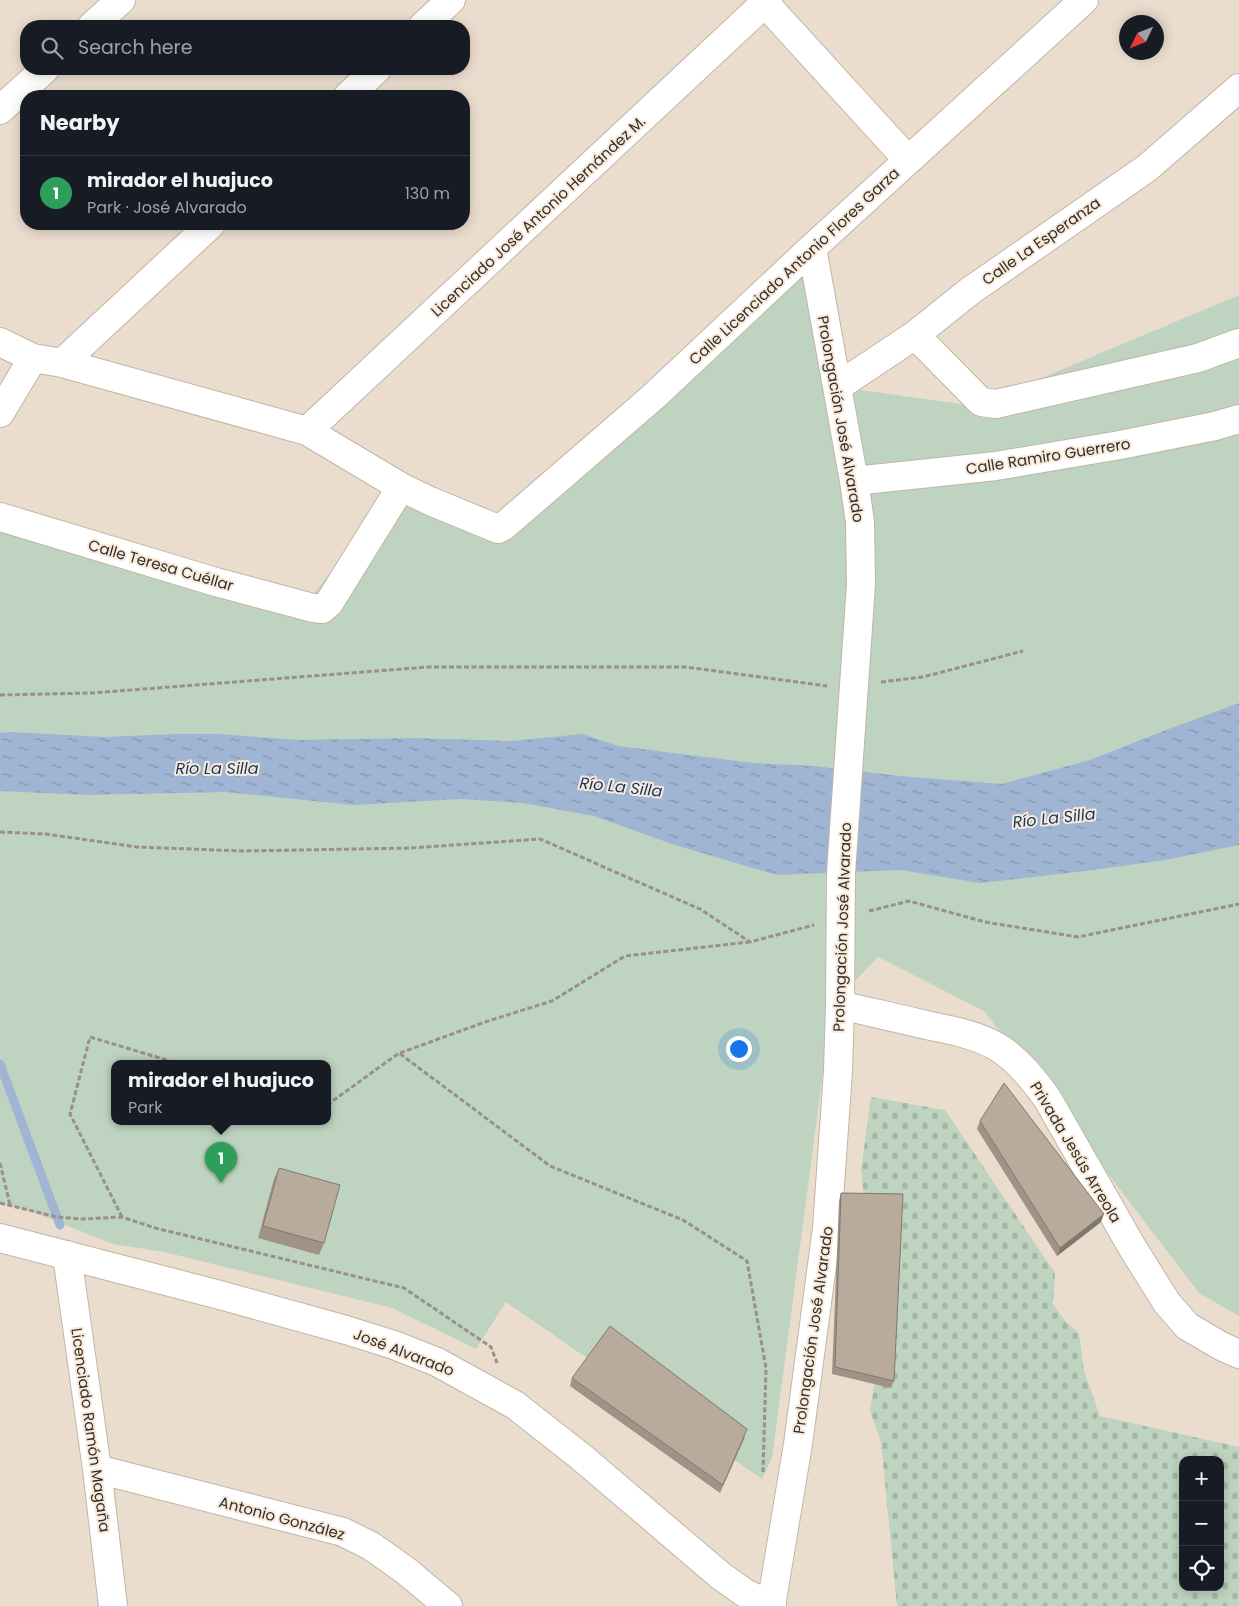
<!DOCTYPE html>
<html lang="en">
<head>
<meta charset="utf-8">
<style>
	body { margin:0; font-family:Poppins,sans-serif; background:#242831; color:#f1f3f6 }
	.controls { position:absolute; right:15px; bottom:15px; display:grid; overflow:hidden; border-radius:10px; box-shadow:0 2px 12px #0003 }
	.controls button { width:45px; height:45px; display:grid; place-items:center; padding:0; border:0; border-bottom:1px solid #363941; background:#171b24; color:#f1f3f6; font:25px sans-serif }
	.compass { position:absolute; left:1119px; top:15px; width:45px; height:45px; border-radius:50%; background:#171b24; box-shadow:0 2px 12px #0003; rotate:227deg }
	.you { position:absolute; left:738px; top:1048px; width:18px; height:18px; margin:-12px; border:4px solid #fff; border-radius:50%; background:#1a73e8; box-shadow:0 0 0 8px #1a73e833 }
	.badge { display:grid; place-items:center; width:32px; height:32px; border-radius:50%; background:#2563eb; color:#fff; font-size:16px; font-weight:700 }
	.pin { position:absolute; translate:-50% -41px; filter:drop-shadow(0 1px 2px #0008) }
	.pin::after { content:''; position:absolute; top:26px; width:18px; height:15px; background:inherit; clip-path:polygon(0 0,100% 0,50% 100%) }
	.popup { position:absolute; left:111px; top:1060px; width:220px; height:65px; box-sizing:border-box; display:grid; place-content:center; border-radius:10px; background:#171b24; filter:drop-shadow(0 1px 4px #0005); font-size:16px; white-space:nowrap; color:#9ea1a6 }
	.popup b { font-size:19px; color:#f1f3f6 }
	.popup::after { content:''; position:absolute; left:50%; top:100%; margin-left:-10px; border:10px solid transparent; border-top-color:#171b24 }
	.list { margin:0; padding:0; list-style:none }
	h2 { display:flex; justify-content:space-between; align-items:center; height:65px; margin:0; padding:0 20px; font-size:21px }
	h2 small { font-size:16px; font-weight:400; color:#9ea1a6 }
	.list li { display:grid; grid-template-columns:32px 1fr auto; gap:15px; align-items:center; box-sizing:border-box; height:75px; padding:0 20px; border-top:1px solid #363941 }
	.list b { display:block; font-size:19px; white-space:nowrap }
	.list p { margin:0; font-size:16px; white-space:nowrap; color:#9ea1a6 }
	.list em { font-size:16px; font-style:normal; color:#9ea1a6 }
	.icon { flex:none; width:28px; height:28px; fill:none; stroke:currentColor; stroke-width:2; stroke-linecap:round; stroke-linejoin:round }
	.map { position:relative; flex:none; width:1239px; height:1606px; overflow:hidden }
	.search { position:absolute; background:#171b24; box-shadow:0 2px 12px #0003; left:20px; top:20px; width:450px; height:55px; display:flex; align-items:center; gap:12px; box-sizing:border-box; padding:0 18px; border-radius:20px; color:#9ea1a6; font-size:19px }
	.panel { position:absolute; background:#171b24; box-shadow:0 2px 12px #0003; left:20px; top:90px; width:450px; height:140px; border-radius:20px }
	.map>svg:first-child { display:block }
	.green { fill:#bed4c0; fill-rule:evenodd }
	.cemetery { fill:url(#cemetery-stones); fill-rule:evenodd }
	.water { fill:url(#water-ripples) }
	.lines { fill:none; stroke-linecap:round; stroke-linejoin:round }
	.stream { stroke:#a0b5d3; stroke-width:9 }
	.minor-casing { stroke:#c2b5a6; stroke-width:30 }
	.tertiary-casing { stroke:#c2b5a6; stroke-width:30 }
	.path { stroke:#9a9085; stroke-width:3; stroke-dasharray:5 2.5; stroke-linecap:butt }
	.minor { stroke:#fff; stroke-width:28 }
	.tertiary { stroke:#fff; stroke-width:28 }
	.minor-bridge-casing { stroke:#c2b5a6; stroke-width:30; stroke-linecap:butt }
	.minor-bridge { stroke:#fff; stroke-width:28 }
	.wall { fill:#9e9386 }
	.shaded-wall { fill:#81786d }
	.building { fill:#b8ab9c; stroke:#81786d }
	.labels { text-anchor:middle; dominant-baseline:central; stroke-width:4; stroke-linejoin:round; paint-order:stroke }
	.street-label { font-size:15px; fill:#342f29; stroke:#f8eadb }
	.water-label { font-size:16px; font-style:italic; fill:#18355e; stroke:#f8eadb }
</style>
</head>
<body>
<div class="map">
<svg width="1239" height="1606" viewBox="0 0 1239 1606">
	<defs>
		<pattern id="cemetery-stones" width="16" height="16" patternUnits="userSpaceOnUse" patternTransform="scale(1.25)"><rect width="16" height="16" fill="#bed4c0"/><path d="M2 7V4a2 2 0 0 1 4 0v3zM10 15v-3a2 2 0 0 1 4 0v3z" fill="#a4b6a5"/></pattern>
		<pattern id="water-ripples" width="26" height="14" patternUnits="userSpaceOnUse" patternTransform="scale(1.25)"><rect width="26" height="14" fill="#a0b5d3"/><path d="M2 4q2-2 4 0t4 0M15 11q2-2 4 0t4 0" fill="none" stroke="#8394ab"/></pattern>
	</defs>
	<rect width="100%" height="100%" fill="#ebddce"/>
	<!-- green -->
	<path class="green" d="M 812,248 L 832,386 L 975,406 L 1239,295 L 1239,1316 L 1199,1293 L 984,1011 L 878,957 L 832,1005 L 772,1458 L 762,1479 L 506,1302 L 476,1349 L 392,1308 L 164,1252 L 113,1244 L 30,1211 L 0,1203 L 0,515 L 305,605 L 394,492 L 501,525 ZM 115,1064 L 327,1064 L 327,1122 L 115,1122 Z"/>
	<!-- cemetery -->
	<path class="cemetery" d="M 871,1097 L 945,1110 L 1055,1273 L 1053,1304 L 1066,1322 L 1079,1333 L 1084,1371 L 1100,1416 L 1239,1447 L 1239,1606 L 897,1606 L 881,1442 L 870,1411 L 882,1337 L 861,1171 ZM 1183,1460 L 1220,1460 L 1220,1587 L 1183,1587 Z"/>
	<!-- water -->
	<path class="water" d="M 1239,703 L 1239,845 L 1165,860 L 1085,871 L 980,883 L 901,870 L 777,875 L 675,845 L 594,816 L 523,803 L 461,799 L 353,805 L 226,792 L 88,795 L 0,791 L 0,733 L 10,732 L 105,737 L 175,734 L 219,734 L 299,740 L 414,738 L 512,741 L 582,734 L 618,746 L 753,763 L 814,766 L 901,776 L 1001,784 L 1090,760 L 1166,730 Z"/>
	<g class="lines">
		<!-- stream -->
		<path class="stream" d="M 0,1064 L 60,1225"/>
		<!-- minor casing -->
		<g class="minor-casing">
			<path id="minor" d="M 762,0 L 908,160
				M 92,26 L 121,0
				M 423,26 L 451,0
				M 348,96 L 377,69
				M 0,110 L 45,69
				M 812,248 L 854,481 L 860,522 L 861,584
				M 915,335 L 981,402 L 996,404 L 1198,358 L 1239,343
				M 0,342 L 33,358 L 62,363 L 307,431 L 401,487 L 430,501 L 498,529 L 505,525 L 653,397 L 812,248 L 1084,0
				M 62,363 L 211,224
				M 837,387 L 915,335 L 970,291 L 1147,168 L 1239,88
				M 0,413 L 33,358
				M 307,431 L 768,0
				M 854,481 L 996,466 L 1120,445 L 1215,426 L 1239,419
				M 0,517 L 216,582 L 313,608 L 322,609 L 329,603 L 401,487
				M 840,1005 C 869,1012 898,1018 926,1025 C 951,1030 978,1035 999,1048 C 1019,1061 1033,1079 1047,1098 L 1132,1247 L 1167,1303 L 1187,1326 L 1221,1346 L 1239,1354
				M 67,1255 L 97,1469 L 113,1606
				M 97,1469 L 343,1532 L 371,1546 L 405,1570 L 448,1606
				M 771,1606 L 798,1444 L 827,1228 L 838,1071 L 840,1005 L 841,873"/>
		</g>
		<!-- tertiary casing -->
		<g class="tertiary-casing">
			<path id="tertiary" d="M 0,1238 L 216,1294 L 346,1330 L 394,1345 L 437,1362 L 515,1405 L 580,1456 L 721,1576 L 745,1593 L 772,1606"/>
		</g>
		<!-- path -->
		<path class="path" d="M 881,682 L 923,677 L 1023,651
			M 0,695 L 92,693 L 428,667 L 686,667 L 827,686
			M 0,832 L 46,834 L 137,847 L 243,851 L 411,848 L 540,839 L 700,909 L 750,942 L 814,925
			M 869,911 L 909,901 L 985,922 L 1078,937 L 1239,904
			M 400,1053 L 485,1022 L 552,1001 L 625,956 L 749,942
			M 327,1105 L 399,1053 L 550,1166 L 683,1220 L 747,1261 L 766,1368 L 763,1472
			M 0,1163 L 10,1205
			M 0,1203 L 57,1217 L 83,1219 L 122,1217 L 155,1228 L 404,1288 L 491,1347 L 497,1363
			M 122,1217 L 70,1114 L 90,1037 L 180,1064"/>
		<!-- minor -->
		<use href="#minor" class="minor"/>
		<!-- tertiary -->
		<use href="#tertiary" class="tertiary"/>
		<!-- minor-bridge casing -->
		<g class="minor-bridge-casing">
			<path id="minor-bridge" d="M 841,873 L 861,584"/>
		</g>
		<!-- minor-bridge -->
		<use href="#minor-bridge" class="minor-bridge"/>
	</g>
	<!-- wall -->
	<path class="wall" d="M 980,1121 L 1101,1222 L 1057,1256 L 977,1129 Z
		M 279,1168 L 324,1243 L 319,1255 L 258,1238 L 274,1179 Z
		M 841,1193 L 894,1381 L 891,1388 L 832,1374 L 839,1201 Z
		M 572,1378 L 745,1437 L 720,1493 L 570,1386 Z"/>
	<!-- shaded-wall -->
	<path class="shaded-wall" d="M 1104,1214 L 1101,1222 L 1057,1256 L 1060,1248 Z"/>
	<!-- building -->
	<path class="building" d="M 1004,1083 L 1104,1214 L 1060,1248 L 980,1121 Z
		M 279,1168 L 340,1185 L 324,1243 L 263,1226 Z
		M 841,1193 L 903,1194 L 894,1381 L 835,1367 Z
		M 610,1326 L 747,1429 L 723,1485 L 572,1378 Z"/>
	<g class="labels">
		<!-- street labels -->
		<g class="street-label">
			<text transform="translate(538 216) rotate(-43)">Licenciado José Antonio Hernández M.</text>
			<text transform="translate(1041 241) rotate(-35)">Calle La Esperanza</text>
			<text transform="translate(794 266) rotate(-43)">Calle Licenciado Antonio Flores Garza</text>
			<text transform="translate(841 419) rotate(80)">Prolongación José Alvarado</text>
			<text transform="translate(1048 456) rotate(-9)">Calle Ramiro Guerrero</text>
			<text transform="translate(161 565) rotate(16)">Calle Teresa Cuéllar</text>
			<text transform="translate(842 927) rotate(-88)">Prolongación José Alvarado</text>
			<text transform="translate(1076 1152) rotate(59)">Privada Jesús Arreola</text>
			<text transform="translate(813 1330) rotate(-82)">Prolongación José Alvarado</text>
			<text transform="translate(404 1352) rotate(21)">José Alvarado</text>
			<text transform="translate(91 1430) rotate(82)">Licenciado Ramón Magaña</text>
			<text transform="translate(282 1518) rotate(15)">Antonio González</text>
		</g>
		<!-- water labels -->
		<g class="water-label">
			<text x="217" y="768">Río La Silla</text>
			<text transform="translate(621 787) rotate(6)">Río La Silla</text>
			<text transform="translate(1054 818) rotate(-6)">Río La Silla</text>
		</g>
	</g>
</svg>
<div class="controls">
<button>+</button>
<button>−</button>
<button><svg class="icon" aria-label="locate" viewBox="0 0 24 24"><circle cx="12" cy="12" r="6"/><path d="M12 2v4M12 18v4M2 12h4M18 12h4"/></svg></button>
</div>
<svg class="compass" viewBox="-18 -18 36 36"><path d="M0-13l5 13h-10z" fill="#e53935"/><path d="M0 13l5-13h-10z" fill="#9ea1a6"/></svg>
<div class="you"></div>
<div class="pin badge" style="left:221px;top:1183px;background:#2e9e5b">1</div>
<div class="popup"><b>mirador el huajuco</b>Park</div>
<div class="search"><svg class="icon" aria-label="search" viewBox="0 0 24 24"><circle cx="10" cy="10" r="6"/><path d="M15 15l6 6"/></svg>Search here</div>
<section class="panel">
<h2>Nearby<small></small></h2>
<ul class="list">
<li><span class="badge" style="background:#2e9e5b">1</span><div><b>mirador el huajuco</b><p>Park · José Alvarado</p></div><em>130 m</em></li>
</ul>
</section>
</div>
</body>
</html>
